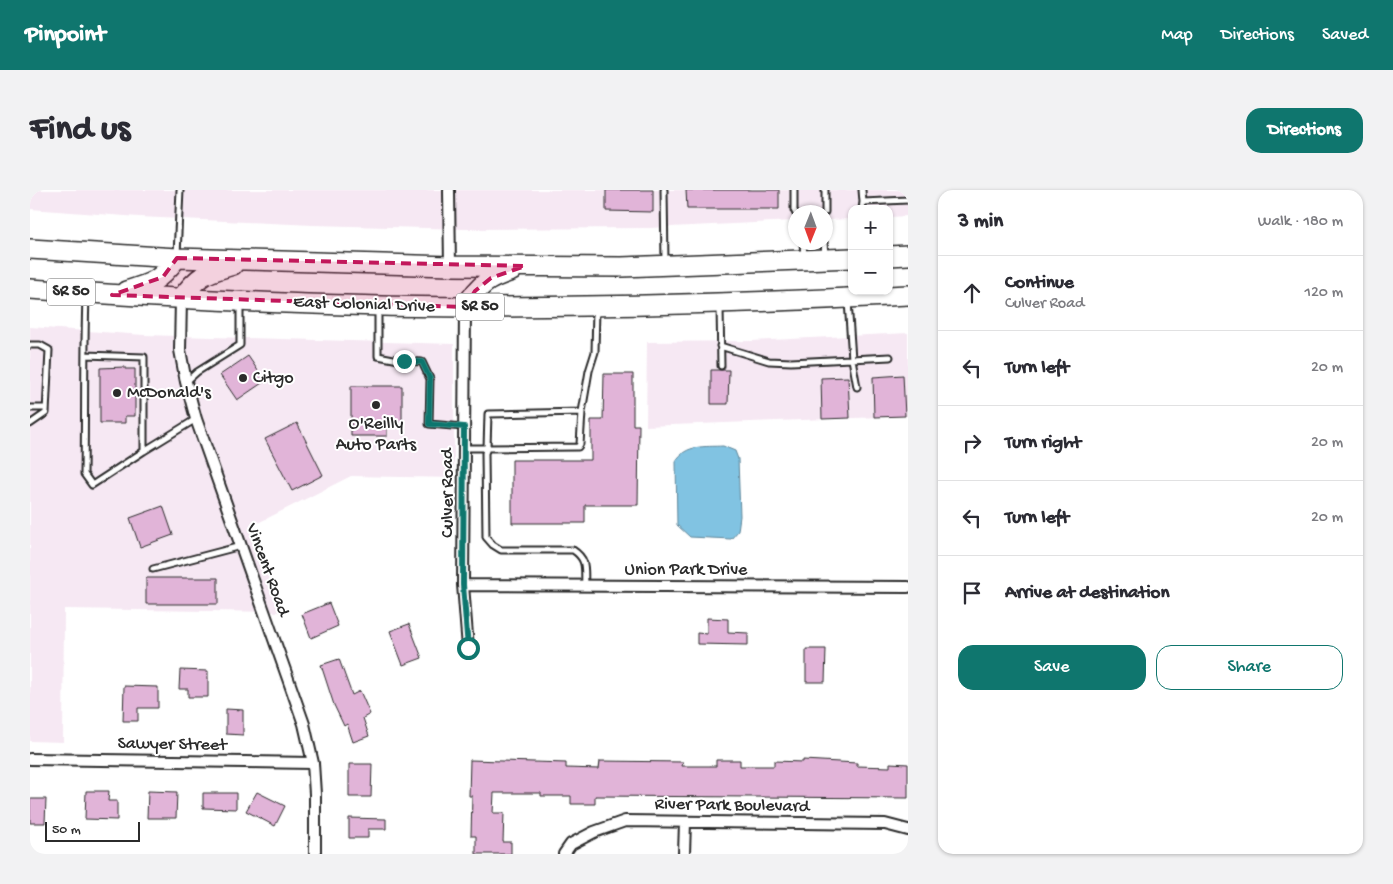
<!DOCTYPE html>
<html lang="en">
<head>
<meta charset="utf-8">
<style>
	body { margin:0; font-family:"Gochi Hand",sans-serif; background:#f2f2f3; color:#2b2b33 }
	.controls { position:absolute; right:15px; top:15px; display:grid; overflow:hidden; border-radius:10px; box-shadow:0 1px 4px #0004 }
	.controls button { width:45px; height:45px; display:grid; place-items:center; padding:0; border:0; border-bottom:1px solid #e1e1e2; background:#fff; color:#2b2b33; font:25px sans-serif }
	.compass { position:absolute; left:758px; top:15px; width:45px; height:45px; border-radius:50%; background:#fff; box-shadow:0 1px 4px #0004; rotate:181deg }
	.scale { position:absolute; left:15px; bottom:12px; width:95px; box-sizing:border-box; padding-left:5px; border:2px solid #2b2b2b; border-top:0; font-size:14px; line-height:18px; white-space:nowrap; color:#2b2b2b; -webkit-text-stroke:4px #fff; paint-order:stroke }
	.stop { position:absolute; width:15px; height:15px; margin:-11px; border:4px solid #0f766e; border-radius:50%; background:#fff }
	.stop.end { background:#0f766e; border-color:#fff; box-shadow:0 1px 5px #0008 }
	.list { margin:0; padding:0; list-style:none }
	h2 { display:flex; justify-content:space-between; align-items:center; height:65px; margin:0; padding:0 20px; font-size:21px }
	h2 small { font-size:16px; font-weight:400; color:#7c7c81 }
	.list li { display:grid; grid-template-columns:32px 1fr auto; gap:15px; align-items:center; box-sizing:border-box; height:75px; padding:0 20px; border-top:1px solid #e1e1e2 }
	.list b { display:block; font-size:19px; white-space:nowrap }
	.list p { margin:0; font-size:16px; white-space:nowrap; color:#7c7c81 }
	.list em { font-size:16px; font-style:normal; color:#7c7c81 }
	.actions { display:flex; gap:10px; padding:15px 20px }
	.actions a { flex:1; padding:11px 0; border:1px solid #0f766e; border-radius:15px; text-align:center; font-size:18px; color:#0f766e }
	.actions .main { background:#0f766e; color:#fff }
	.icon { flex:none; width:28px; height:28px; fill:none; stroke:currentColor; stroke-width:2; stroke-linecap:round; stroke-linejoin:round }
	.map { position:relative; flex:none; width:878px; height:664px; overflow:hidden; border-radius:15px }
	header { display:flex; align-items:center; gap:30px; box-sizing:border-box; height:70px; padding:0 25px; background:#0f766e; color:#fff }
	header strong { font-size:24px }
	nav { display:flex; gap:28px; margin-inline-start:auto; font-size:18px }
	.intro { display:flex; align-items:center; justify-content:space-between; box-sizing:border-box; height:120px; padding:0 30px }
	h1 { margin:0; font-size:35px }
	.button { padding:12px 22px; border-radius:15px; background:#0f766e; color:#fff; font-size:18px; font-weight:700 }
	main { display:flex; gap:30px; padding:0 30px }
	aside { flex:1; background:#fff; border-radius:15px; box-shadow:0 1px 4px #0004 }
	.map>svg:first-child { display:block }
	.built { fill:#f6e8f3 }
	.water { fill:#81c3e2; stroke:#5f8699 }
	.building { fill:#e1b4d8; stroke:#2b2b2b }
	.lines { fill:none; stroke-linecap:round; stroke-linejoin:round }
	.lane-casing { stroke:#2b2b2b; stroke-width:9 }
	.street-casing { stroke:#2b2b2b; stroke-width:14 }
	.highway-casing { stroke:#2b2b2b; stroke-width:22 }
	.lane { stroke:#fff; stroke-width:5 }
	.street { stroke:#fff; stroke-width:10 }
	.highway { stroke:#fff; stroke-width:19 }
	.route { stroke:#0f766e; stroke-width:6 }
	.marked { fill:#c2185b; fill-opacity:0.2; stroke:#c2185b; stroke-width:4; stroke-dasharray:10 6; stroke-linejoin:round }
	.poi-dot { fill:#2b2b2b; stroke:#fff; stroke-width:2 }
	.labels { text-anchor:middle; dominant-baseline:central; stroke-width:4; stroke-linejoin:round; paint-order:stroke }
	.shield { fill:#fff; stroke:#6b6b6b; stroke-width:1 }
	.shield-label { font-size:16px; font-weight:bold; fill:#2b2b2b }
	.street-label { font-size:18px; fill:#2b2b2b; stroke:#fff }
	.poi-label { font-size:18px; fill:#2b2b2b; stroke:#fff; text-anchor:start }
</style>
</head>
<body>
<header>
<strong>Pinpoint</strong>
<nav><a>Map</a><a>Directions</a><a>Saved</a></nav>
</header>
<div class="intro"><h1>Find us</h1><a class="button">Directions</a></div>
<main>
<div class="map">
<svg width="878" height="664" viewBox="0 0 878 664">
	<rect width="100%" height="100%" fill="#fff"/>
	<filter id="ink" filterUnits="userSpaceOnUse"><feTurbulence type="fractalNoise" baseFrequency=".02" numOctaves="2"/><feDisplacementMap in="SourceGraphic" scale="10" xChannelSelector="R" yChannelSelector="G"/><feConvolveMatrix kernelMatrix="1 2 1 2 8 2 1 2 1" color-interpolation-filters="sRGB"/></filter>
	<g filter="url(#ink)">
		<!-- built -->
		<path class="built" d="M 0,0 L 878,0 L 878,26 L 859,27 L 859,19 L 822,19 L 822,29 L 796,30 L 796,22 L 766,22 L 765,31 L 619,38 L 434,39 L 283,35 L 109,27 L 0,19 Z
			M 0,137 L 114,145 L 424,154 L 424,288 L 321,286 L 220,337 L 252,422 L 34,419 L 33,552 L 0,551 Z
			M 878,143 L 878,226 L 616,236 L 617,152 L 722,151 Z"/>
		<!-- water -->
		<path class="water" d="M 693,256 L 705,261 L 708,269 L 710,326 L 708,341 L 701,349 L 660,347 L 647,335 L 646,271 C 656,254 675,257 693,256 Z"/>
		<!-- building -->
		<path class="building" d="M 576,0 L 623,0 L 623,22 L 576,21 Z
			M 656,0 L 749,0 L 749,19 L 657,19 Z
			M 218,166 L 235,191 L 207,210 L 190,185 Z
			M 95,177 L 95,179 L 105,179 L 105,226 L 95,226 L 95,233 L 70,233 L 70,178 Z
			M 681,180 L 699,180 L 698,214 L 681,214 Z
			M 574,184 L 603,184 L 603,235 L 609,235 L 608,315 L 555,315 L 555,333 L 482,333 L 482,270 L 561,270 L 561,230 L 573,230 Z
			M 873,185 L 875,226 L 844,227 L 843,187 Z
			M 818,187 L 820,228 L 792,229 L 791,188 Z
			M 321,196 L 372,196 L 372,234 L 357,234 L 357,246 L 321,246 Z
			M 267,233 L 293,285 L 262,301 L 235,249 Z
			M 133,316 L 143,345 L 110,357 L 100,328 Z
			M 116,388 L 188,388 L 188,414 L 116,414 Z
			M 299,413 L 308,436 L 281,448 L 272,424 Z
			M 677,428 L 698,429 L 698,442 L 718,443 L 718,455 L 667,454 L 667,443 L 677,444 Z
			M 379,434 L 392,468 L 373,475 L 360,441 Z
			M 776,459 L 796,459 L 795,492 L 776,492 Z
			M 309,469 L 322,505 L 330,501 L 340,524 L 333,528 L 339,546 L 323,552 L 317,534 L 314,536 L 304,515 L 291,475 Z
			M 150,480 L 178,481 L 178,507 L 158,507 L 158,499 L 149,499 Z
			M 94,496 L 128,497 L 128,518 L 108,518 L 108,531 L 93,531 Z
			M 196,519 L 213,520 L 213,545 L 196,544 Z
			M 440,570 L 536,573 L 536,578 L 569,579 L 570,571 L 653,572 L 652,576 L 686,576 L 686,570 L 710,570 L 710,576 L 744,576 L 744,571 L 773,572 L 773,570 L 827,573 L 827,576 L 860,577 L 860,573 L 878,574 L 878,608 L 565,606 L 565,614 L 541,614 L 541,606 L 511,606 L 511,603 L 464,603 L 463,623 L 474,623 L 473,652 L 481,652 L 481,664 L 446,664 L 446,646 L 441,646 L 442,606 L 439,606 Z
			M 319,574 L 342,574 L 341,607 L 319,607 Z
			M 56,601 L 79,601 L 78,611 L 87,611 L 87,630 L 55,629 Z
			M 118,601 L 147,602 L 146,628 L 117,628 Z
			M 227,602 L 255,616 L 245,636 L 216,621 Z
			M 173,603 L 206,603 L 206,619 L 173,618 Z
			M 0,609 L 16,609 L 15,633 L 0,633 Z
			M 319,628 L 356,629 L 356,639 L 338,639 L 338,648 L 319,648 Z"/>
		<g class="lines">
			<!-- lane casing -->
			<g class="lane-casing">
				<path id="lane" d="M 634,0 L 635,72
					M 764,0 L 764,20 L 766,24
					M 832,0 L 833,12
					M 832,19 L 833,12 L 878,10
					M 795,22 L 795,0
					M 773,52 L 774,67
					M 794,52 L 795,66
					M 147,65 L 150,0
					M 818,111 L 822,169 L 827,197
					M 690,117 L 691,176
					M 348,119 L 348,166 L 374,171 L 392,172 L 400,189 L 399,234 L 434,237
					M 0,155 L 10,155 L 19,160 L 16,223 L 0,234
					M 690,156 L 739,171 L 761,172 L 860,167
					M 55,165 L 114,167 L 114,261 L 62,295 L 54,284 C 55,225 54,165 56,106
					M 156,192 L 167,182 L 210,155 L 210,114
					M 0,218 L 16,218
					M 434,258 L 457,258 L 458,224 L 552,222
					M 114,261 L 166,229
					M 123,379 L 211,356
					M 555,396 C 554,379 558,370 543,360 L 471,360 L 463,355 L 456,347 L 455,263 L 457,258 L 548,257 L 550,254 L 552,222 L 559,181 L 565,162 L 566,119"/>
			</g>
			<!-- street casing -->
			<g class="street-casing">
				<path id="street" d="M 419,0 L 420,76
					M 151,109 L 150,160 L 156,192 L 166,229 L 274,534 L 283,573 L 285,604 L 285,664
					M 435,117 L 433,395 L 438,458
					M 433,395 L 878,397
					M 0,569 L 283,573
					M 534,664 L 541,654 L 564,642 L 595,631 L 855,634 L 878,640
					M 654,664 L 655,632"/>
			</g>
			<!-- highway casing -->
			<g class="highway-casing">
				<path id="highway" d="M 0,59 L 147,68 L 420,76 L 592,77 L 822,68
					M 859,66 L 878,65
					M 0,99 C 145,109 291,117 437,117 C 584,117 731,113 878,105
					M 96,101 C 123,93 129,91 147,68
					M 151,109 C 168,85 175,83 203,75
					M 435,117 C 450,94 457,89 482,81"/>
			</g>
			<!-- lane -->
			<use href="#lane" class="lane"/>
			<!-- street -->
			<use href="#street" class="street"/>
			<!-- highway -->
			<use href="#highway" class="highway"/>
		</g>
	</g>
	<g class="lines" filter="url(#ink)">
		<!-- route -->
		<path class="route" d="M 374,171 L 392,172 L 400,189 L 399,234 L 434,237 L 433,395 L 438,458"/>
	</g>
	<!-- marked area -->
	<path class="marked" d="M 147,68 L 495,76 L 461,88 L 445,101 L 435,117 L 82,105 L 133,87 Z"/>
	<!-- markers -->
	<g class="poi-dot">
		<circle cx="213" cy="188" r="5"/>
		<circle cx="87" cy="203" r="5"/>
		<circle cx="346" cy="215" r="5"/>
	</g>
	<g class="labels">
		<!-- shield labels -->
		<g class="shield">
			<rect x="17" y="88.5" width="48" height="27" rx="4"/>
			<rect x="426" y="103.5" width="48" height="27" rx="4"/>
		</g>
		<g class="shield-label">
			<text x="41" y="102">SR 50</text>
			<text x="450" y="117">SR 50</text>
		</g>
		<!-- street labels -->
		<g class="street-label">
			<text transform="translate(334 115) rotate(2)">East Colonial Drive</text>
			<text transform="translate(418 303) rotate(-90)">Culver Road</text>
			<text transform="translate(237 380) rotate(70)">Vincent Road</text>
			<text x="656" y="380">Union Park Drive</text>
			<text transform="translate(142 555) rotate(1)">Sawyer Street</text>
			<text transform="translate(702 616) rotate(1)">River Park Boulevard</text>
		</g>
		<!-- poi labels -->
		<g class="poi-label">
			<text x="223" y="188">Citgo</text>
			<text x="97" y="203">McDonald's</text>
			<text x="346" y="234" text-anchor="middle">O'Reilly<tspan x="346" dy="21">Auto Parts</tspan></text>
		</g>
	</g>
</svg>
<div class="controls">
<button>+</button>
<button>−</button>
</div>
<svg class="compass" viewBox="-18 -18 36 36"><path d="M0-13l5 13h-10z" fill="#e53935"/><path d="M0 13l5-13h-10z" fill="#7c7c81"/></svg>
<div class="scale">50 m</div>
<div class="stop" style="left:438px;top:458px"></div>
<div class="stop end" style="left:374px;top:171px"></div>
</div>
<aside>
<h2>3 min<small>Walk · 180 m</small></h2>
<ul class="list">
<li><svg class="icon" aria-label="ahead" viewBox="0 0 24 24"><path d="M12 20V5M6 11l6-6 6 6"/></svg><div><b>Continue</b><p>Culver Road</p></div><em>120 m</em></li>
<li><svg class="icon" aria-label="left" viewBox="0 0 24 24"><path d="M17 20v-9H6M10 6l-5 5 5 5"/></svg><div><b>Turn left</b></div><em>20 m</em></li>
<li><svg class="icon" aria-label="right" viewBox="0 0 24 24"><path d="M7 20v-9h11M14 6l5 5-5 5"/></svg><div><b>Turn right</b></div><em>20 m</em></li>
<li><svg class="icon" aria-label="left" viewBox="0 0 24 24"><path d="M17 20v-9H6M10 6l-5 5 5 5"/></svg><div><b>Turn left</b></div><em>20 m</em></li>
<li><svg class="icon" aria-label="arrive" viewBox="0 0 24 24"><path d="M6 21V4h12l-3 4 3 4H6"/></svg><div><b>Arrive at destination</b></div></li>
</ul>
<div class="actions"><a class="main">Save</a><a>Share</a></div>
</aside>
</main>
</body>
</html>
